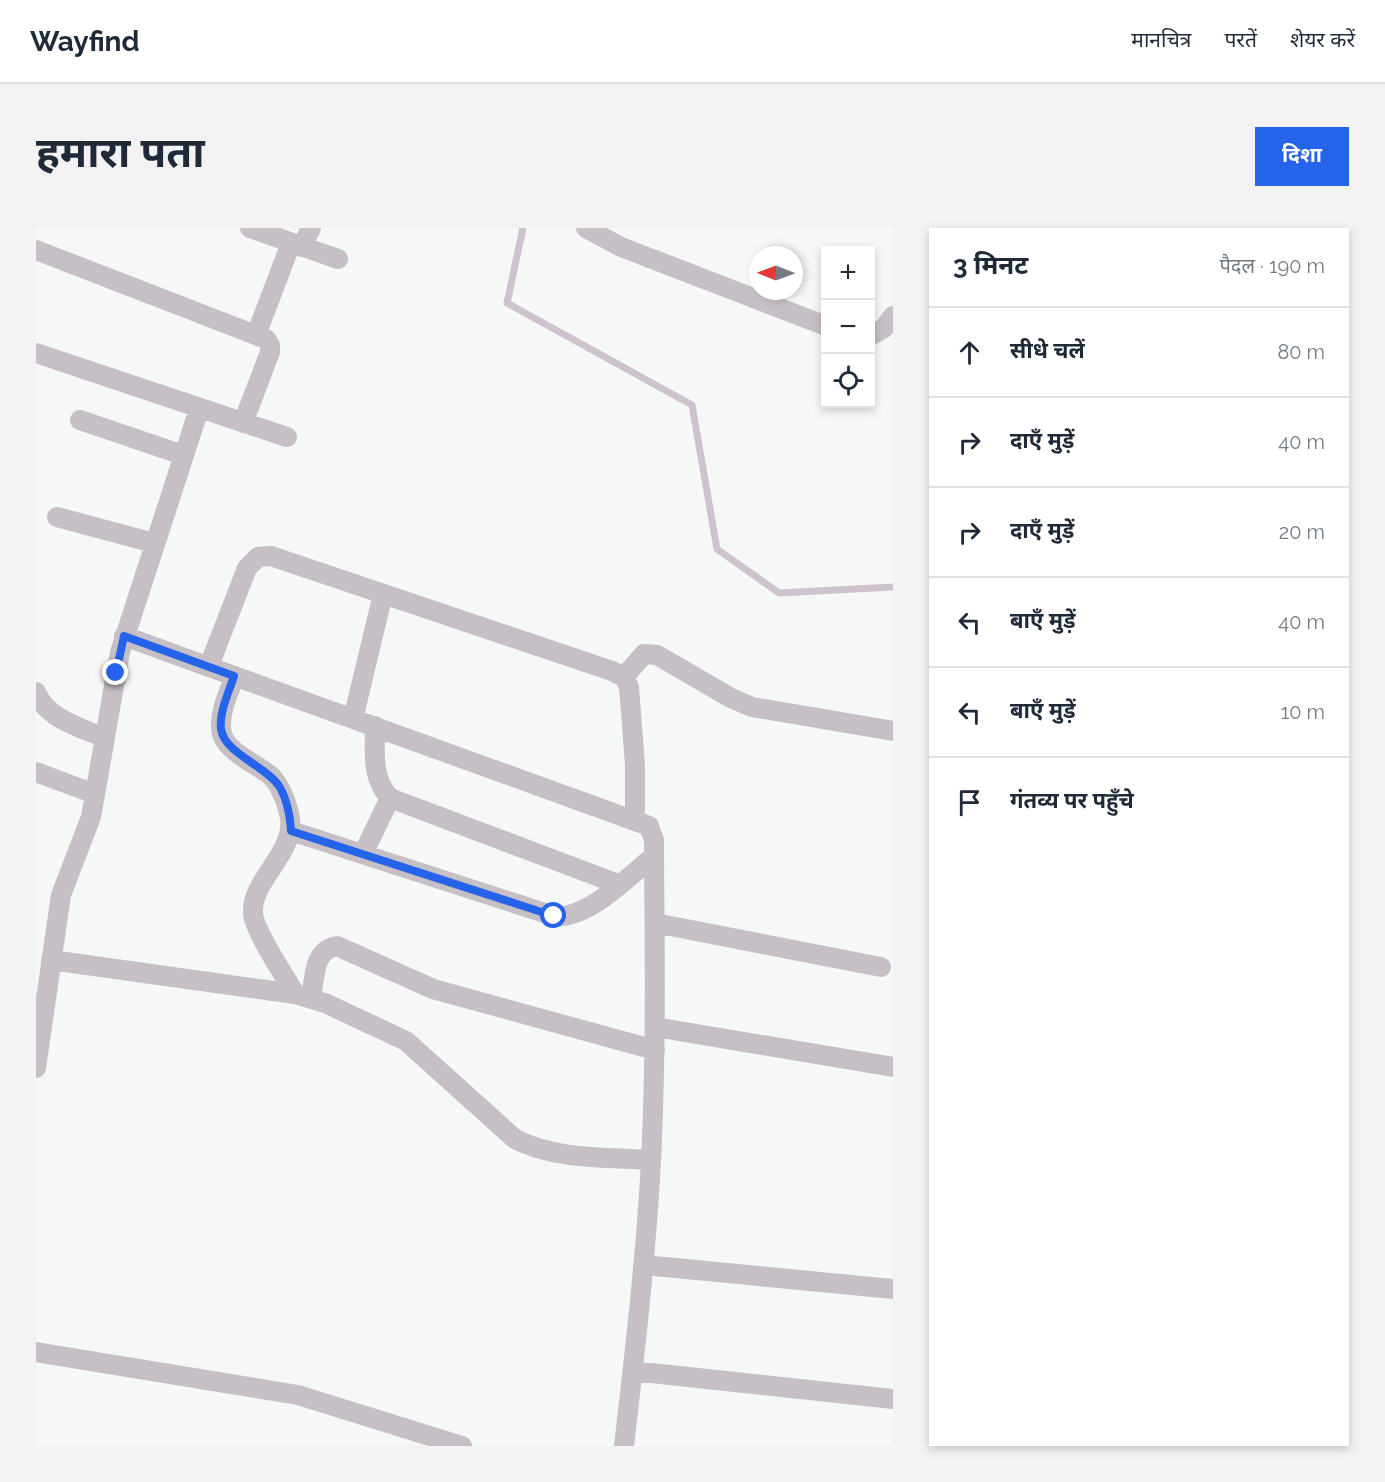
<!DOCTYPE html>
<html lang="hi">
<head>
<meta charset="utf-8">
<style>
	body { margin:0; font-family:Raleway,"Noto Sans Devanagari",sans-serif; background:#f2f2f3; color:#1f2937 }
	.controls { position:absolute; right:18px; top:18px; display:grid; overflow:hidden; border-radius:0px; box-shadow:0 3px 9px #0003 }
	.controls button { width:54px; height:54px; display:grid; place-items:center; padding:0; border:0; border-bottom:2px solid #e0e1e3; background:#fff; color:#1f2937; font:30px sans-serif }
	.compass { position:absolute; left:713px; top:18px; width:54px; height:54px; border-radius:50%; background:#fff; box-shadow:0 3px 9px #0003; rotate:271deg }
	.stop { position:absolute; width:18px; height:18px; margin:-14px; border:4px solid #2563eb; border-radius:50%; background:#fff }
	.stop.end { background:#2563eb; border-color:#fff; box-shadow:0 2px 6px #0008 }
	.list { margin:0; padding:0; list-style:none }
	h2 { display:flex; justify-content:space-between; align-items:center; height:78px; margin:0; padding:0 24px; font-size:26px }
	h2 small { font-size:20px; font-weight:400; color:#747a83 }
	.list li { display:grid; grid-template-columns:39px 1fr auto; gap:18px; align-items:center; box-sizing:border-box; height:90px; padding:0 24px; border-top:2px solid #e0e1e3 }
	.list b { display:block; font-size:22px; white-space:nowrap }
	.list em { font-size:20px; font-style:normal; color:#747a83 }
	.icon { flex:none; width:33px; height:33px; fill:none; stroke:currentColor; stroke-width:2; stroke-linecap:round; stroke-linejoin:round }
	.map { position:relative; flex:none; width:857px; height:1218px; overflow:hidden; border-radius:0px }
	header { display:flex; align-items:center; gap:36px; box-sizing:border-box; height:84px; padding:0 30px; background:#fff; border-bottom:2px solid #e0e1e3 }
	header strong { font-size:28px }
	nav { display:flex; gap:33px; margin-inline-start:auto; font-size:21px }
	.intro { display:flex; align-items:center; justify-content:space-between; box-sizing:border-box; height:144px; padding:0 36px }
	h1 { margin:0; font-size:42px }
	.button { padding:15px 27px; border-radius:0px; background:#2563eb; color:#fff; font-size:21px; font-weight:700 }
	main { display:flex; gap:36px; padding:0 36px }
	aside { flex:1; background:#fff; border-radius:0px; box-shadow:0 3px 9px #0003 }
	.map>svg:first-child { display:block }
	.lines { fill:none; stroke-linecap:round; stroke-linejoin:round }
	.stream { stroke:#cec2ce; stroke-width:7 }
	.street { stroke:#c6bfc5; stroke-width:20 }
	.route { stroke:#2563eb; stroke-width:8 }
</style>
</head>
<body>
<header>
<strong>Wayfind</strong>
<nav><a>मानचित्र</a><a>परतें</a><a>शेयर करें</a></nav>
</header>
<div class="intro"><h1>हमारा पता</h1><a class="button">दिशा</a></div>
<main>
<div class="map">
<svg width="857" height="1218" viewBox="0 0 857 1218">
	<rect width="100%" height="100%" fill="#f5f8f7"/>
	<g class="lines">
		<!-- stream -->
		<path class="stream" d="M 487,0 L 471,75 L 656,177 L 681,321 L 743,365 L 857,359"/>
		<!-- street -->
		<path class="street" d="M 214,0 L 302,31
			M 550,0 L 585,19 L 790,98
			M 266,19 L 275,0
			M 0,22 L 230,111 L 234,117 L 234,124 L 207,195
			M 220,107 L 255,15
			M 834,108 L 848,100 L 857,88
			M 0,125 L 251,209
			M 44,192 L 147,227
			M 21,289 L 118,315
			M 88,408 L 613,598 L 618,612 L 618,628 C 619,730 620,831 615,933 C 610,1028 599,1123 588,1218
			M 173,438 L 211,340 L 222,329 L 235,328 L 576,443 L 588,449 L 593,459 L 599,537 L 599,592
			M 199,448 C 193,464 184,482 185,500 C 186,524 221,535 236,549 C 245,559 250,573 253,585 C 263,624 215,650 217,685 C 218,703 249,748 259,766
			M 588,449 L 608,426 L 621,427 L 695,470 L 716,479 L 857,503
			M 0,464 C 11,491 43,499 69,510
			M 317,491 L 347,366
			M 339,498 C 339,524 335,550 354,570 L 582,656
			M 0,544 L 59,566
			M 255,603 L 518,688 C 551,692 592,649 618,628
			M 327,626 L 354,570
			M 619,695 L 845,739
			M 15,732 L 259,766 L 289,775 L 370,813 L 479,911 C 520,932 570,929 615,932
			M 275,770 C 279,749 277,722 301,718 L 397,761 L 619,822
			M 619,799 L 857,839
			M 0,840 L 25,667 L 55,589 L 84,424 L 163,181
			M 608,1037 L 857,1061
			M 0,1124 L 262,1167 L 426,1218
			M 597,1143 L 857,1171"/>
	</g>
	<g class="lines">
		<!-- route -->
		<path class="route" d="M 80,445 L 88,408 L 198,448 C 193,464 183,484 185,501 C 188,525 230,538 243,558 C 251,571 254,588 255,603 L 518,688"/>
	</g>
</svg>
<div class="controls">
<button>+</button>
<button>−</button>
<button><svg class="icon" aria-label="locate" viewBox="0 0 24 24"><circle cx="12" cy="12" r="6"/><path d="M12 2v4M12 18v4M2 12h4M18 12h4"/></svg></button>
</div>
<svg class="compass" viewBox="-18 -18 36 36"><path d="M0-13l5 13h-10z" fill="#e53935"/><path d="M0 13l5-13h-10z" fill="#747a83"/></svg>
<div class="stop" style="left:518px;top:688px"></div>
<div class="stop end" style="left:80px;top:445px"></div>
</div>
<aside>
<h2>3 मिनट<small>पैदल · 190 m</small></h2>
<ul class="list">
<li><svg class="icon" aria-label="ahead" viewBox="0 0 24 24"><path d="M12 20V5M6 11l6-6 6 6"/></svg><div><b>सीधे चलें</b></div><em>80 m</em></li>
<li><svg class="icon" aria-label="right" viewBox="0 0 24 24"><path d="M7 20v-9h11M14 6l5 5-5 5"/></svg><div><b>दाएँ मुड़ें</b></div><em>40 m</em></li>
<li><svg class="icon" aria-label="right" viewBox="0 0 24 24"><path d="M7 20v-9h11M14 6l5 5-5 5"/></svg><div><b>दाएँ मुड़ें</b></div><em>20 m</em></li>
<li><svg class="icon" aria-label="left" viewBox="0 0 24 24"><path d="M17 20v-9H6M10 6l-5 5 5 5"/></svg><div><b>बाएँ मुड़ें</b></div><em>40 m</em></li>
<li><svg class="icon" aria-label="left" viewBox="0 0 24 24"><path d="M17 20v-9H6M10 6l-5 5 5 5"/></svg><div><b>बाएँ मुड़ें</b></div><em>10 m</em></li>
<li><svg class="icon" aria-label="arrive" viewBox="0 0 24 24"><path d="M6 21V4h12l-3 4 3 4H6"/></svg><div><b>गंतव्य पर पहुँचे</b></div></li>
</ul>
</aside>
</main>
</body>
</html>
